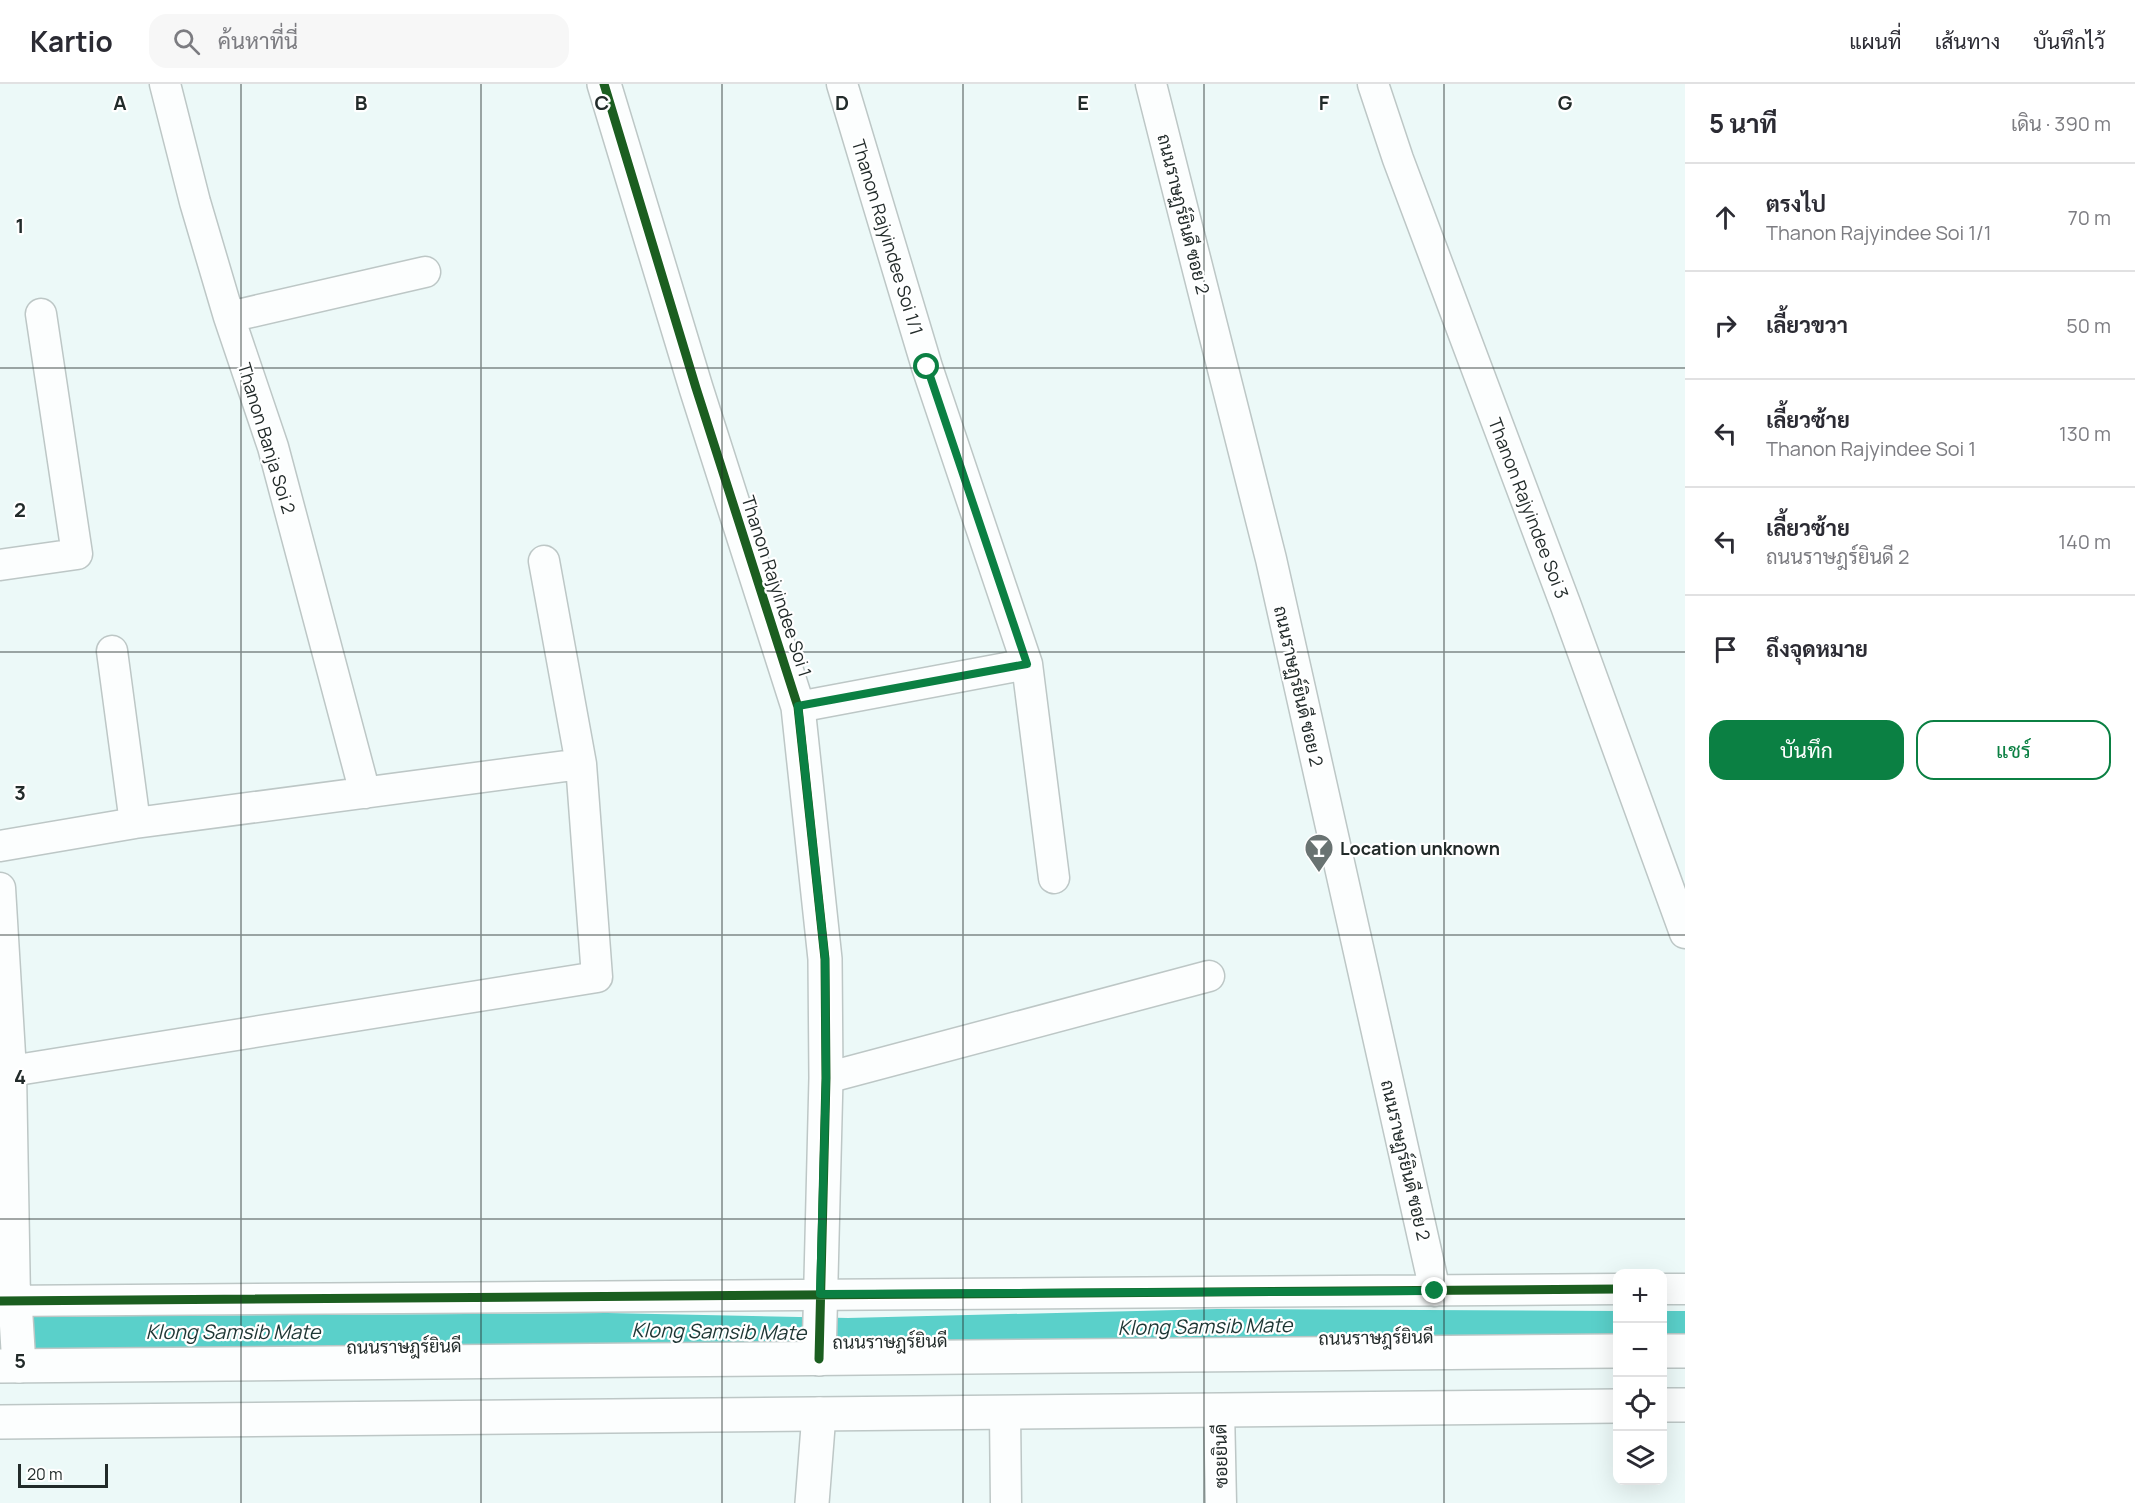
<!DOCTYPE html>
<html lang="th">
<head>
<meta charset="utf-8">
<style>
	body { margin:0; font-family:Manrope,Sarabun,sans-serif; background:#f7f7f7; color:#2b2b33 }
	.controls { position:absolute; right:18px; bottom:18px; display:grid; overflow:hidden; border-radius:12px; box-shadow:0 6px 24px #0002 }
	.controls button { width:54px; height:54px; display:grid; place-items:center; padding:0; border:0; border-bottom:2px solid #e1e1e2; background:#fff; color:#2b2b33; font:30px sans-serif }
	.scale { position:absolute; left:18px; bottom:15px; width:90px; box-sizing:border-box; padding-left:6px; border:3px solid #222b2a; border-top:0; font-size:16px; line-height:21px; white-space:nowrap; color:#222b2a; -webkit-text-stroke:4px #fff; paint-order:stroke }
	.stop { position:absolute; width:18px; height:18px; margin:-14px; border:4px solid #0b8043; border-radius:50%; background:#fff }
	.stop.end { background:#0b8043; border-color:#fff; box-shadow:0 2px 6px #0008 }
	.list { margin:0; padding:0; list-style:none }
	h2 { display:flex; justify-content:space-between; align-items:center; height:78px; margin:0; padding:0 24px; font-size:26px }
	h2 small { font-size:20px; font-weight:400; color:#7c7c81 }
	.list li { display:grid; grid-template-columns:39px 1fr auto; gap:18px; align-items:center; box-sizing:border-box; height:108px; padding:0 24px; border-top:2px solid #e1e1e2 }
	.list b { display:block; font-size:22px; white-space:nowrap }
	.list p { margin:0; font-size:20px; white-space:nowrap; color:#7c7c81 }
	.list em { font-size:20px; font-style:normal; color:#7c7c81 }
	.actions { display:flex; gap:12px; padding:18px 24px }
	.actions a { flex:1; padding:14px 0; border:2px solid #0b8043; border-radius:18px; text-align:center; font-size:21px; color:#0b8043 }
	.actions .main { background:#0b8043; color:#fff }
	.icon { flex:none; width:33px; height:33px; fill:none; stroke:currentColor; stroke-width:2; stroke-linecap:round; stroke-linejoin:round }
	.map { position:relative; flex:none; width:1685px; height:1419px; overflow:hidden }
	header { display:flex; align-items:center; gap:36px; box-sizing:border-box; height:84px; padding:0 30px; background:#fff; border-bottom:2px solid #e1e1e2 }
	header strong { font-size:28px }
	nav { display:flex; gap:33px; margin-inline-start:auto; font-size:21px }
	.search { width:420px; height:54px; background:#f7f7f7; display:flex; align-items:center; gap:15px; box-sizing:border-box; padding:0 21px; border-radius:18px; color:#7c7c81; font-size:22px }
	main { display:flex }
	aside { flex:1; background:#fff }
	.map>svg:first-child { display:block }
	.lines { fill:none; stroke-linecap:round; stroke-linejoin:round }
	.canal { stroke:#5ad0ca; stroke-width:32 }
	.minor-casing { stroke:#bdc7c6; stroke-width:33 }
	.tertiary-casing { stroke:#bdc7c6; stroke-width:36 }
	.secondary-casing { stroke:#bdc7c6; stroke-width:36 }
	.minor { stroke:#fcfefe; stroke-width:30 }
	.tertiary { stroke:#fcfefe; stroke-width:33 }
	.secondary { stroke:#fcfefe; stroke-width:33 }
	.cycleway-casing { stroke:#fff; stroke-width:13 }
	.cycleway { stroke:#1b5e20; stroke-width:9 }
	.route { stroke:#0b8043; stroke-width:8 }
	.grid { fill:none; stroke:#222b2a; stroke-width:1.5; stroke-opacity:0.55 }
	.labels { text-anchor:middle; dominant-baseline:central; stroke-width:4.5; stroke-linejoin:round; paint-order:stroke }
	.street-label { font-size:18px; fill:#222b2a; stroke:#fff }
	.poi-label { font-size:18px; font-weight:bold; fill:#222b2a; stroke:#fff; text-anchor:start }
	.water-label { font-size:20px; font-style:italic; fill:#1e3634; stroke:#fff }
	.grid-label { font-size:20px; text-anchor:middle; font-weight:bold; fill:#222b2a; stroke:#fff; stroke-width:4.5; stroke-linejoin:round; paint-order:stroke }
</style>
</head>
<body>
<header>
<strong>Kartio</strong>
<div class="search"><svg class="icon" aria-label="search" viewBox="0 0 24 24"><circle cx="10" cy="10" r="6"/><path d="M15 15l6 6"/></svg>ค้นหาที่นี่</div>
<nav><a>แผนที่</a><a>เส้นทาง</a><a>บันทึกไว้</a></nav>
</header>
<main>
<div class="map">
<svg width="1685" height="1419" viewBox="0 0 1685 1419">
	<rect width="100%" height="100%" fill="#ecf9f8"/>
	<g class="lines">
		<!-- canal -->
		<path class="canal" d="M 1662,1243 L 1685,1243
			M 0,1249 L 607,1245 L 848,1250 L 1218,1241 L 1618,1243"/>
		<!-- minor casing -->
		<g class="minor-casing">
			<path id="minor" d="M 165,0 L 195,118 L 229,233 L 273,363 L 365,709
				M 842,0 L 927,283 L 1027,580 L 1054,794
				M 1151,0 L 1271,475 L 1435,1207
				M 1373,0 L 1398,75 L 1566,522 L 1685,849
				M 229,233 L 425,188
				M 0,481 L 77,470 L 41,230
				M 112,567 L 135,739
				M 798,623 L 1027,580
				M 0,762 L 135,739 L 581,680
				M 0,804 L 11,987 L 15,1217
				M 11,987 L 597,893 L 581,680 L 544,477
				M 826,994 L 1209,892
				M 1662,1205 L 1685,1205
				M 0,1217 L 1618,1205
				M 1219,1325 L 1221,1419
				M 1005,1328 L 1006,1419"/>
		</g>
		<!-- tertiary casing -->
		<g class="tertiary-casing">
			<path id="tertiary" d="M 604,0 L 696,304 L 798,623 L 825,875 L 826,994 L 819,1275
				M 15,1217 L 19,1282
				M 812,1419 L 819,1330"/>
		</g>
		<!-- secondary casing -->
		<g class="secondary-casing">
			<path id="secondary" d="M 1662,1267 L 1685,1267
				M 0,1282 L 1618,1267
				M 1662,1321 L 1685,1321
				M 0,1338 L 1618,1322"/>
		</g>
		<!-- minor -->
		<use href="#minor" class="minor"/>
		<!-- tertiary -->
		<use href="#tertiary" class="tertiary"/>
		<!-- secondary -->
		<use href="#secondary" class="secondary"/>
		<!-- cycleway casing -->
		<g class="cycleway-casing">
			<path id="cycleway" d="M 604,0 L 696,304 L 798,623 L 825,875 L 826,994 L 819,1275
				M 0,1217 L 1618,1205"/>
		</g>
		<!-- cycleway -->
		<use href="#cycleway" class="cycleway"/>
	</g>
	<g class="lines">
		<!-- route -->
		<path class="route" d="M 927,283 L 1027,580 L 798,622 L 825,875 L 826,994 L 820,1210 L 1435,1207"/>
	</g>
	<!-- grid -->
	<path class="grid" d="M 241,0 L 241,1419M 481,0 L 481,1419M 722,0 L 722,1419M 963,0 L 963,1419M 1204,0 L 1204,1419M 1444,0 L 1444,1419M 0,284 L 1685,284M 0,568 L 1685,568M 0,851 L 1685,851M 0,1135 L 1685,1135"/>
	<!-- icons -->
	<defs>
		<g id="bar-pin" transform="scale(1.5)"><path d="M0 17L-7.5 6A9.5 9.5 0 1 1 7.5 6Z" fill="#697372" stroke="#fff"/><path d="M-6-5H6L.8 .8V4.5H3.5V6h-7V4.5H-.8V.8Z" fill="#fff"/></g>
	</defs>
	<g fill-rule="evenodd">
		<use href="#bar-pin" x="1319" y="764"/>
	</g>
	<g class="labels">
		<!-- street labels -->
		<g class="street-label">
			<text transform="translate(1184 130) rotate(76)">ถนนราษฏร์ยินดี ซอย 2</text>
			<text transform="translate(888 153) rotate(73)">Thanon Rajyindee Soi 1/1</text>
			<text transform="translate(267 354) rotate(73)">Thanon Banja Soi 2</text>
			<text transform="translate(1529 424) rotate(69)">Thanon Rajyindee Soi 3</text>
			<text transform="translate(777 502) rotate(72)">Thanon Rajyindee Soi 1</text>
			<text transform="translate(1299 602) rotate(77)">ถนนราษฏร์ยินดี ซอย 2</text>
			<text transform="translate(1406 1076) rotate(77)">ถนนราษฏร์ยินดี ซอย 2</text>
			<text transform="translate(1376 1253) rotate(-1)">ถนนราษฎร์ยินดี</text>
			<text transform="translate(890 1257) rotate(-1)">ถนนราษฎร์ยินดี</text>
			<text transform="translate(404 1262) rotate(-1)">ถนนราษฎร์ยินดี</text>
			<text transform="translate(1220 1372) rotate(-91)">ซอยยินดี</text>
		</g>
		<!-- poi labels -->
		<g class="poi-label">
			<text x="1340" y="764">Location unknown</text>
		</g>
		<!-- water labels -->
		<g class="water-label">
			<text transform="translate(1205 1242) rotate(-1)">Klong Samsib Mate</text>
			<text x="233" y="1247">Klong Samsib Mate</text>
			<text transform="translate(719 1247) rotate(1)">Klong Samsib Mate</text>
		</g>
	</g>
	<g class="grid-label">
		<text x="120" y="26">A</text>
		<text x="361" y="26">B</text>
		<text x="602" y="26">C</text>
		<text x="842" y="26">D</text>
		<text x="1083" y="26">E</text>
		<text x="1324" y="26">F</text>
		<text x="1565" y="26">G</text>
		<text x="20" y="149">1</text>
		<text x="20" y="433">2</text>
		<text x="20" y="716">3</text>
		<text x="20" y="1000">4</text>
		<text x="20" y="1284">5</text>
	</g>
</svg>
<div class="controls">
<button>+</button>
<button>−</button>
<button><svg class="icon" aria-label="locate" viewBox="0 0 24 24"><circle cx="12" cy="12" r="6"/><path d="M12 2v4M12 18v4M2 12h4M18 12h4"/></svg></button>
<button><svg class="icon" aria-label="layers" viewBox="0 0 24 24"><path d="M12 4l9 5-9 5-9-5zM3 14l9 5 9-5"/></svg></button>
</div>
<div class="scale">20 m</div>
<div class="stop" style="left:927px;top:283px"></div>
<div class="stop end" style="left:1435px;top:1207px"></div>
</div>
<aside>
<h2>5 นาที<small>เดิน · 390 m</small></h2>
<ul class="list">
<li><svg class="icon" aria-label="ahead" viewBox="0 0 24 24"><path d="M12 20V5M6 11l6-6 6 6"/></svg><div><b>ตรงไป</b><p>Thanon Rajyindee Soi 1/1</p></div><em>70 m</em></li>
<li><svg class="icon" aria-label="right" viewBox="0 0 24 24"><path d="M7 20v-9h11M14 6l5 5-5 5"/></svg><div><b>เลี้ยวขวา</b></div><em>50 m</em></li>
<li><svg class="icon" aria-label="left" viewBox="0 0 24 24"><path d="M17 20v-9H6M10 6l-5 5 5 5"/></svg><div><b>เลี้ยวซ้าย</b><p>Thanon Rajyindee Soi 1</p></div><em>130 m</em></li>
<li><svg class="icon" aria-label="left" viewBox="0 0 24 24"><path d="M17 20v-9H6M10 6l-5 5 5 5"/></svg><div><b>เลี้ยวซ้าย</b><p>ถนนราษฎร์ยินดี 2</p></div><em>140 m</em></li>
<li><svg class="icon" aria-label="arrive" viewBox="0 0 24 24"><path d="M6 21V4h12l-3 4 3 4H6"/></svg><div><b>ถึงจุดหมาย</b></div></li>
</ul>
<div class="actions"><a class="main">บันทึก</a><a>แชร์</a></div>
</aside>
</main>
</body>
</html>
